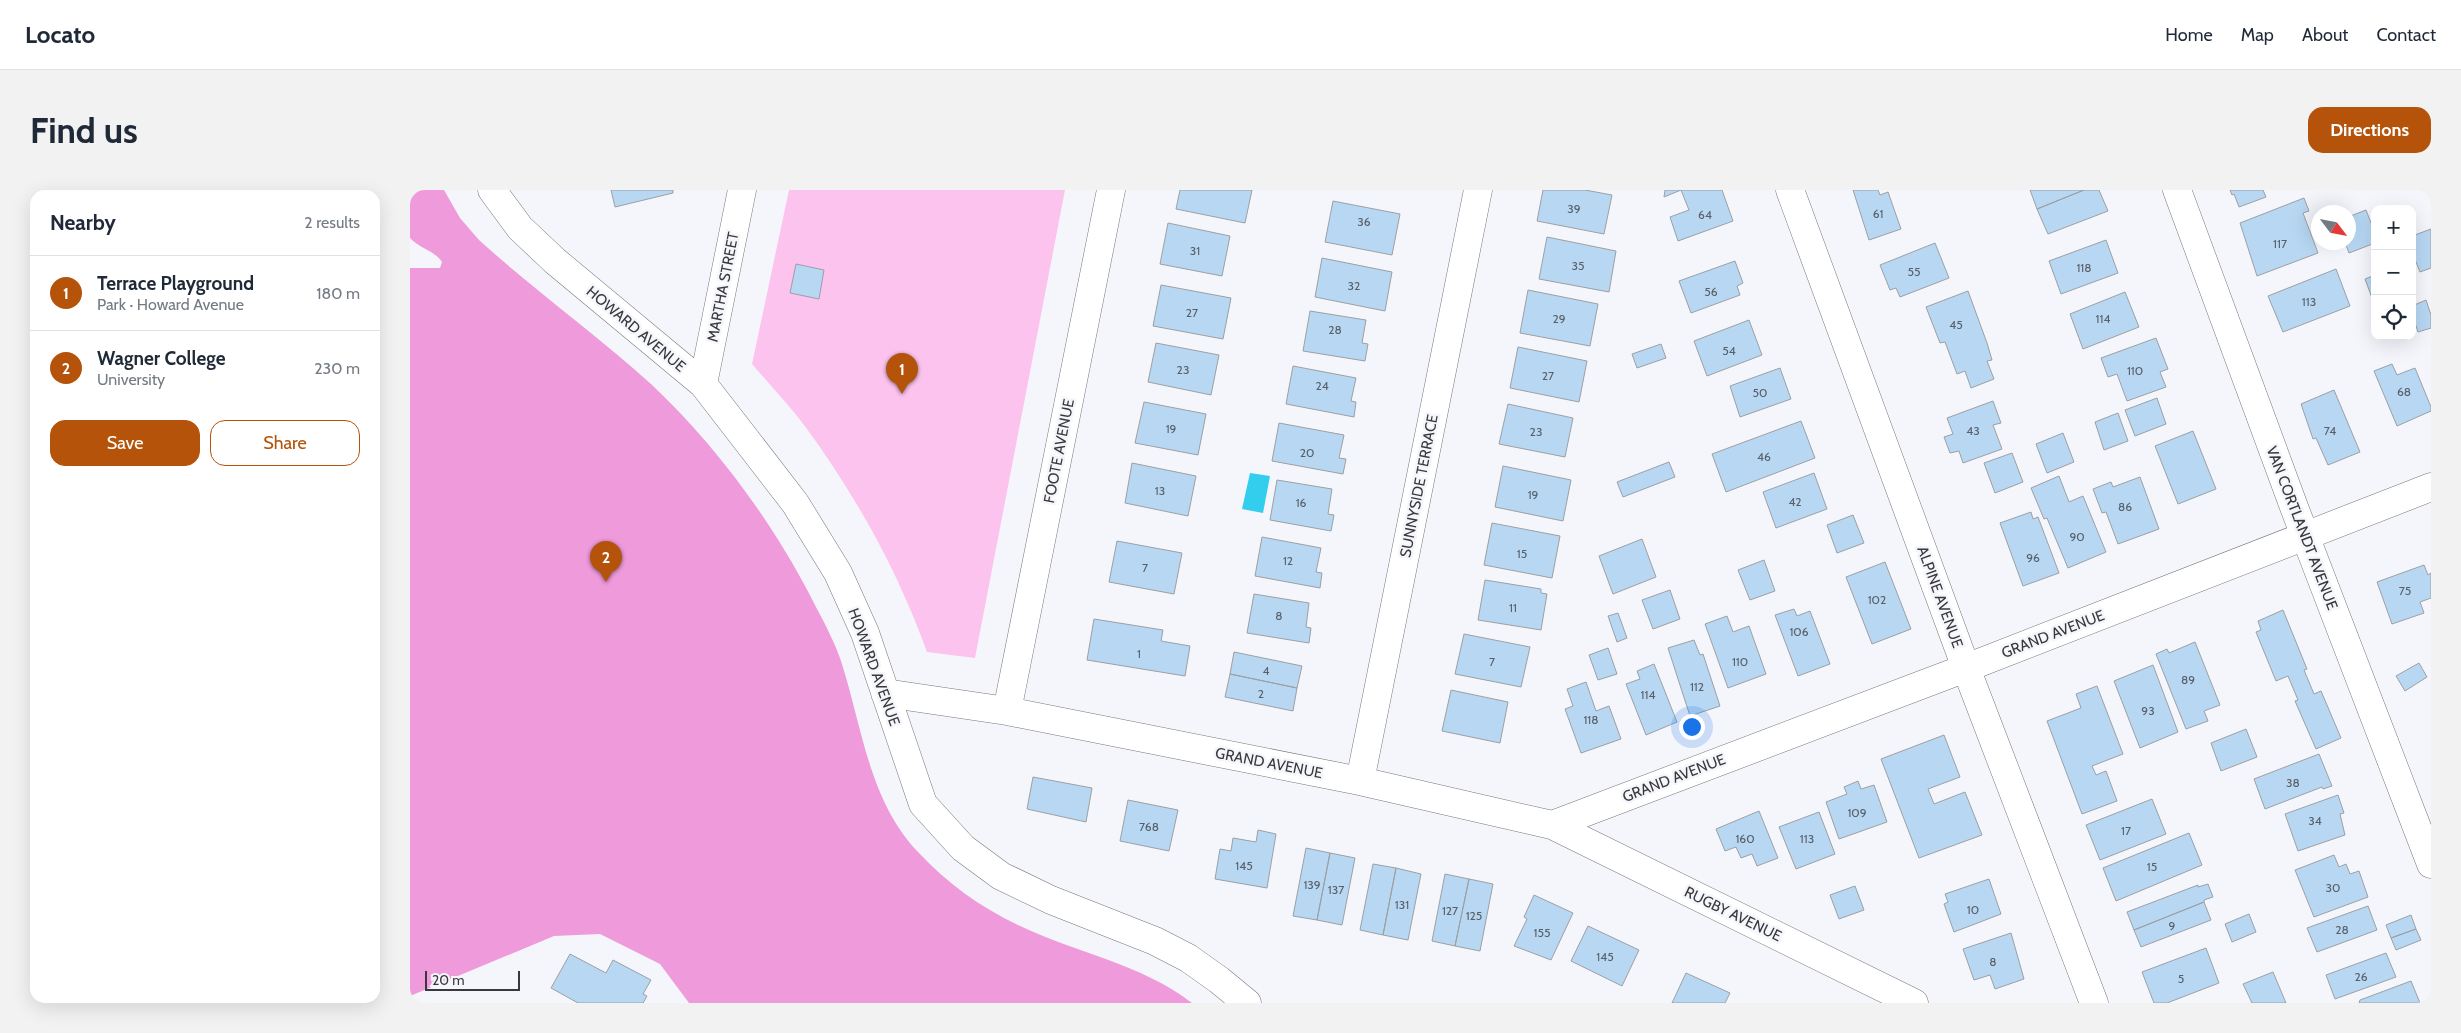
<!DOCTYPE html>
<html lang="en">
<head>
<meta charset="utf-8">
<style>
	body { margin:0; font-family:Cabin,sans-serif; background:#f2f2f3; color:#1f2937 }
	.controls { position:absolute; right:15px; top:15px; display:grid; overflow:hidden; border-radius:10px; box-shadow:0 5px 20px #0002 }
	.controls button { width:45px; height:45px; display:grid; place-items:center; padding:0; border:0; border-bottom:1px solid #e0e1e3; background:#fff; color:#1f2937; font:25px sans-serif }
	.compass { position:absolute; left:1901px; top:15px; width:45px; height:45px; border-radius:50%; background:#fff; box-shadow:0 5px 20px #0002; rotate:122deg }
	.scale { position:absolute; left:15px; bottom:12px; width:95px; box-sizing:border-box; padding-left:5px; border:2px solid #39393b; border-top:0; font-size:14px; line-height:18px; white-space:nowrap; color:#39393b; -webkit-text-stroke:4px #f5f6fb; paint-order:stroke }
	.you { position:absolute; left:1281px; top:536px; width:18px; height:18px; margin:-12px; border:4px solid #fff; border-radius:50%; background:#1a73e8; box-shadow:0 0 0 8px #1a73e833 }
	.badge { display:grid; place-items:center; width:32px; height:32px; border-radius:50%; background:#b45309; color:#fff; font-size:16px; font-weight:700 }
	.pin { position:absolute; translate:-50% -41px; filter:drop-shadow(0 1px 2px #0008) }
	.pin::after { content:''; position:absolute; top:26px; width:18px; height:15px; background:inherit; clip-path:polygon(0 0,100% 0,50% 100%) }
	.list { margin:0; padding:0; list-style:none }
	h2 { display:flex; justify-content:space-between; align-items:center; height:65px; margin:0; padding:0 20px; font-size:21px }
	h2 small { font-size:16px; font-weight:400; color:#747a83 }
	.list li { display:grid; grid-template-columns:32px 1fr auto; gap:15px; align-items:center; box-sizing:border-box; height:75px; padding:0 20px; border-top:1px solid #e0e1e3 }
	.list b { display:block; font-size:19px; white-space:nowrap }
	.list p { margin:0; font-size:16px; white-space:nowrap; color:#747a83 }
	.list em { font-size:16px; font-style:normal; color:#747a83 }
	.actions { display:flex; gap:10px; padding:15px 20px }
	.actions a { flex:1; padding:11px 0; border:1px solid #b45309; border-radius:15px; text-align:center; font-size:18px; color:#b45309 }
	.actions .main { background:#b45309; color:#fff }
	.icon { flex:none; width:28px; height:28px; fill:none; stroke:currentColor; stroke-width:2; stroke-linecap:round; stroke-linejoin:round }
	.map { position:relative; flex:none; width:2021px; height:813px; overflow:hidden; border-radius:15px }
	header { display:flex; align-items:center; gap:30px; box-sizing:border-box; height:70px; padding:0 25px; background:#fff; border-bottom:1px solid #e0e1e3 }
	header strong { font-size:24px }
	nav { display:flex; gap:28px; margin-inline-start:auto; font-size:18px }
	.intro { display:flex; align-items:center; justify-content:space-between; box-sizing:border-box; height:120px; padding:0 30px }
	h1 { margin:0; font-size:35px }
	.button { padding:12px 22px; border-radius:15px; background:#b45309; color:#fff; font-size:18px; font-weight:700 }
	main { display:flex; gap:30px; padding:0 30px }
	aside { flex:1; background:#fff; border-radius:15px; box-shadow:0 5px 20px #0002 }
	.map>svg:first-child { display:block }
	.green { fill:#fdc3ef }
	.forest { fill:#ee9adb }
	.water { fill:#33ceed }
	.building { fill:#b7d7f3; stroke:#9ca0a3 }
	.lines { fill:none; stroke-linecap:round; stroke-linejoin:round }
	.street-casing { stroke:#77787c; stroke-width:29 }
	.street { stroke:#fff; stroke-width:28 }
	.labels { text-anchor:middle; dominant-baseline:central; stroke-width:5; stroke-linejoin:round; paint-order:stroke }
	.number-label { font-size:12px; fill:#586069 }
	.street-label { font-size:15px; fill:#39393b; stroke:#f5f6fb }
</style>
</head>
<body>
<header>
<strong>Locato</strong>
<nav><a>Home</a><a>Map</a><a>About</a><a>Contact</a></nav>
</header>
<div class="intro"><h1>Find us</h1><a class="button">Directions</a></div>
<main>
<aside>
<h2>Nearby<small>2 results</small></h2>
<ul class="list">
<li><span class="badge">1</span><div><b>Terrace Playground</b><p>Park · Howard Avenue</p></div><em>180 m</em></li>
<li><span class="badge">2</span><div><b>Wagner College</b><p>University</p></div><em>230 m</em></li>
</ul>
<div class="actions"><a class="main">Save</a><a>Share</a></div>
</aside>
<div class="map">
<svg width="2021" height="813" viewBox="0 0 2021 813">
	<rect width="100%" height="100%" fill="#f5f6fb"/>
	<!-- green -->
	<path class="green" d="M 379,0 L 655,0 L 565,468 L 517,462 C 488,381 445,304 394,235 C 378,214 359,194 342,174 Z"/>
	<!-- forest -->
	<path class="forest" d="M 0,0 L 34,0 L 50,28 L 69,50 C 124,100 186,144 241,194 C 307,256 365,335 406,417 C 415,434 425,453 431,471 C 452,536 459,611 508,662 C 537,693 570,717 608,735 C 666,763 730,773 782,813 L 279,813 L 250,774 L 190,744 L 144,746 L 0,806 L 0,78 L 30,78 L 32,72 C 24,60 10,59 0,48 Z"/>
	<!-- water -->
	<path class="water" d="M 840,283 L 860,286 L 853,323 L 832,319 Z"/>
	<!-- building -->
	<path class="building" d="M 201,0 L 263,0 L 263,3 L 205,17 Z
		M 770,0 L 842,0 L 835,33 L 766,19 Z
		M 1133,0 L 1175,0 L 1202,5 L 1194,44 L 1127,31 Z
		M 1255,0 L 1312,0 L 1323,31 L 1268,51 L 1260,27 L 1279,20 L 1271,0 L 1254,7 Z
		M 1443,0 L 1468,0 L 1470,5 L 1478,2 L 1491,39 L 1459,50 Z
		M 1620,0 L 1674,0 L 1627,19 Z
		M 1674,0 L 1689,0 L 1698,21 L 1638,44 L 1627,19 Z
		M 1820,0 L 1853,0 L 1856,7 L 1829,17 L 1824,4 L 1822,5 Z
		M 1894,8 L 1899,21 L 1893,23 L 1908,63 L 1847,86 L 1830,33 Z
		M 923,11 L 990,24 L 982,65 L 915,52 Z
		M 1956,20 L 1965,43 L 1965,53 L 1939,63 L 1935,52 L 1938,52 L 1938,27 Z
		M 758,33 L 820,46 L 812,86 L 750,74 Z
		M 2021,39 L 2021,78 L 2010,82 L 2002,62 L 2002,46 Z
		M 1137,47 L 1206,61 L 1199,102 L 1129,89 Z
		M 1696,50 L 1708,83 L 1651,104 L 1639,71 Z
		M 1525,53 L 1539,88 L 1490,107 L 1486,98 L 1480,100 L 1470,75 Z
		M 912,68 L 982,82 L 975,121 L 905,107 Z
		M 1325,71 L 1333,93 L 1327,96 L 1330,105 L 1281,123 L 1269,91 Z
		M 386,74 L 414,80 L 409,109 L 380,103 Z
		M 1926,79 L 1940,116 L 1873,142 L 1858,106 Z
		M 1965,85 L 1965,116 L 1955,89 Z
		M 751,95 L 821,108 L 813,149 L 743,136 Z
		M 1118,100 L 1188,114 L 1180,156 L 1110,143 Z
		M 1558,101 L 1577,153 L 1582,170 L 1577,171 L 1584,189 L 1561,198 L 1555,181 L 1547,184 L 1535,152 L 1530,153 L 1516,117 Z
		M 1715,102 L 1729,137 L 1673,159 L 1660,124 Z
		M 2016,110 L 2021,125 L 2021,138 L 2008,142 L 2002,124 L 2002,116 Z
		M 900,121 L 956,130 L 952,153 L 958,154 L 955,171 L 893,161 Z
		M 1339,130 L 1352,165 L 1297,186 L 1284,151 Z
		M 1746,148 L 1758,179 L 1750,182 L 1756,197 L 1717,211 L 1707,184 L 1698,187 L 1691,168 Z
		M 746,153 L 809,165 L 801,205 L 738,192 Z
		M 1251,154 L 1256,168 L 1227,178 L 1222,164 Z
		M 1108,157 L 1177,171 L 1169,212 L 1100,198 Z
		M 1982,174 L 1987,185 L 2005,178 L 2021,217 L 2021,221 L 1987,236 L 1964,181 Z
		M 883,176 L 946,188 L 941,211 L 946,212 L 944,227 L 876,214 Z
		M 1370,178 L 1381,209 L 1330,227 L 1320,196 Z
		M 1924,200 L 1950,262 L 1918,275 L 1906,248 L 1903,249 L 1891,214 Z
		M 1747,208 L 1756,234 L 1725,246 L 1715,220 Z
		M 1583,211 L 1591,233 L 1583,235 L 1592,259 L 1553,273 L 1549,261 L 1540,263 L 1534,247 L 1543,244 L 1537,228 Z
		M 734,212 L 796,224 L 788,265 L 725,253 Z
		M 1098,214 L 1163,228 L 1155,267 L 1089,254 Z
		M 1708,223 L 1718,251 L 1694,260 L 1685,232 Z
		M 1391,231 L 1405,268 L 1316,302 L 1302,264 Z
		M 869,233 L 934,245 L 929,268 L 936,269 L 933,284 L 862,271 Z
		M 1783,241 L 1806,299 L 1768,314 L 1745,256 Z
		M 1653,243 L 1664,272 L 1637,283 L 1626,254 Z
		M 1602,263 L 1613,292 L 1585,303 L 1574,273 Z
		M 1259,272 L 1265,287 L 1213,307 L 1207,292 Z
		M 722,273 L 786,286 L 778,326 L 715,313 Z
		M 1093,276 L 1161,290 L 1153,331 L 1085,317 Z
		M 1404,283 L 1417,319 L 1366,338 L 1353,302 Z
		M 1649,286 L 1659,312 L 1673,306 L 1696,362 L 1658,378 L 1637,328 L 1634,329 L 1621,298 Z
		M 1730,287 L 1749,339 L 1708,354 L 1696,322 L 1692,323 L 1683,299 L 1701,292 L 1703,297 Z
		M 867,290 L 922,299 L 918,324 L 924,325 L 921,341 L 860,330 Z
		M 1621,322 L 1623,329 L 1628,327 L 1649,383 L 1613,396 L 1590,333 Z
		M 1443,325 L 1454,353 L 1427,363 L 1417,335 Z
		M 1082,333 L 1150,346 L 1142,388 L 1074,375 Z
		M 852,347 L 911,358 L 906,382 L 912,383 L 910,398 L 845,386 Z
		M 1232,349 L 1246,387 L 1203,404 L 1189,366 Z
		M 707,351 L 772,363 L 764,404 L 699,392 Z
		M 1354,370 L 1365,401 L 1340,410 L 1328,380 Z
		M 1475,372 L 1501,439 L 1462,454 L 1436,387 Z
		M 2014,375 L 2018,385 L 2021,383 L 2021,408 L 2010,412 L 2014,423 L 1982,434 L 1967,392 Z
		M 1075,390 L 1131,399 L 1131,403 L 1137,404 L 1131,440 L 1068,430 Z
		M 1260,400 L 1270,429 L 1243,439 L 1232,410 Z
		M 844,404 L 899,413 L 896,437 L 901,438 L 899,453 L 837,443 Z
		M 1384,419 L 1387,426 L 1400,421 L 1420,474 L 1388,486 L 1365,425 Z
		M 1873,420 L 1897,479 L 1894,480 L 1904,504 L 1911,501 L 1931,548 L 1906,559 L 1885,511 L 1888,510 L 1878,486 L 1866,491 L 1846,442 L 1851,440 L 1848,431 Z
		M 1208,423 L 1217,448 L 1207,452 L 1198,426 Z
		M 1317,426 L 1323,442 L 1339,436 L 1356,484 L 1318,498 L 1295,434 Z
		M 684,429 L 753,440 L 751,451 L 780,456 L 775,486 L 677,470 Z
		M 1054,444 L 1120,457 L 1111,497 L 1045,484 Z
		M 1284,450 L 1290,465 L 1293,464 L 1310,516 L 1280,526 L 1258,458 Z
		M 1785,452 L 1810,515 L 1794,521 L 1798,531 L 1776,539 L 1746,464 L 1757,459 L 1759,463 Z
		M 1198,458 L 1207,484 L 1188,490 L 1179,465 Z
		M 824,462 L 892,476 L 887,498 L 820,484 Z
		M 2009,473 L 2017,487 L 1995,501 L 1986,486 Z
		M 1244,474 L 1267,532 L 1236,545 L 1216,494 L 1230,489 L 1227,481 Z
		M 1743,475 L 1768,542 L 1730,558 L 1704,491 Z
		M 820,484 L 887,498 L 883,521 L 815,507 Z
		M 1176,492 L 1186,521 L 1199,516 L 1211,549 L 1171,563 L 1155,519 L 1163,516 L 1157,499 Z
		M 1687,496 L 1713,564 L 1682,576 L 1686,585 L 1696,581 L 1707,611 L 1672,624 L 1637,531 L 1671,518 L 1666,504 Z
		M 1041,500 L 1098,512 L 1090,553 L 1032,541 Z
		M 1836,539 L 1847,567 L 1811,581 L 1801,553 Z
		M 1534,545 L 1550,587 L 1518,599 L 1524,614 L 1555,602 L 1572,645 L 1509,668 L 1471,569 Z
		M 1909,564 L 1922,596 L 1913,599 L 1912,597 L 1855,619 L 1844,589 Z
		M 623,587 L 682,598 L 676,632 L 617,619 Z
		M 1448,591 L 1451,599 L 1464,595 L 1477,632 L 1429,649 L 1416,612 L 1437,604 L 1434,597 Z
		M 1928,605 L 1934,623 L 1930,624 L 1935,645 L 1888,661 L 1875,624 Z
		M 1742,609 L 1756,644 L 1690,670 L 1676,635 Z
		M 718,610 L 768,620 L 759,661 L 710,651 Z
		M 1349,621 L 1368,668 L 1347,676 L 1342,664 L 1331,668 L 1326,657 L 1315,661 L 1306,639 Z
		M 1409,622 L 1425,664 L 1386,679 L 1369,637 Z
		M 848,640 L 866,644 L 857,698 L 805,689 L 810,659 L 821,661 L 823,648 L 846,652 Z
		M 1779,643 L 1792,675 L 1706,711 L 1693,678 Z
		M 896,658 L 920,663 L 907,730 L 883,726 Z
		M 920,663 L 945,668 L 932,735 L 907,730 Z
		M 1924,665 L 1929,677 L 1936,674 L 1940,684 L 1949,681 L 1958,707 L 1904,727 L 1885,680 Z
		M 963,674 L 986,678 L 973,745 L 950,740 Z
		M 986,678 L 1011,684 L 998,750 L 973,745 Z
		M 1035,684 L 1059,689 L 1045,756 L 1022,751 Z
		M 1059,689 L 1083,694 L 1070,761 L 1045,756 Z
		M 1579,689 L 1591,724 L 1544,742 L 1534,714 L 1538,712 L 1535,704 Z
		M 1798,694 L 1803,707 L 1794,710 L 1794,712 L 1724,740 L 1717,722 L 1788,695 L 1788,697 Z
		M 1445,696 L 1454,720 L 1429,729 L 1420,705 Z
		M 1124,705 L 1163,723 L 1141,770 L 1104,756 L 1117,729 L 1114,727 Z
		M 1794,712 L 1801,730 L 1731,757 L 1724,740 Z
		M 1958,716 L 1967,740 L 1907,762 L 1897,738 Z
		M 1839,724 L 1846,742 L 1822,752 L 1815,734 Z
		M 2001,725 L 2006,739 L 1981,748 L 1976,735 Z
		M 1178,736 L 1229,760 L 1212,796 L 1161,771 Z
		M 2006,739 L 2011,750 L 1986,760 L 1981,748 Z
		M 1601,743 L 1614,789 L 1585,799 L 1580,785 L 1564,790 L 1553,759 Z
		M 1796,758 L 1809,793 L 1757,813 L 1744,813 L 1732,782 Z
		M 1976,763 L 1986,787 L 1925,809 L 1916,785 Z
		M 160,764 L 196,783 L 203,770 L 241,790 L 233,804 L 237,806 L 233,813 L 168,813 L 141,798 Z
		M 1863,782 L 1876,813 L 1842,813 L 1833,794 Z
		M 1276,783 L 1320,803 L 1315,813 L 1262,813 Z
		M 2001,791 L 2010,813 L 1949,813 L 1950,810 Z"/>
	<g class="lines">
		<!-- street casing -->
		<g class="street-casing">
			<path id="street" d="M 82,0 L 110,38 L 145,71 L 293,194 L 385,313 L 428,383 L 455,443 L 513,614 L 553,658 L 591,686 L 641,710 L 745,751 L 778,768 L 809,790 L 837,813
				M 1380,0 L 1556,478 L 1684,813
				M 1767,0 L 1884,317 L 2021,674
				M 293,194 L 332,0
				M 475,503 L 597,521 L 950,591 L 1142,635 L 1504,813
				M 597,521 L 701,0
				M 950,591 L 1068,0
				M 1142,635 L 1556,478 L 2021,297"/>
		</g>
		<!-- street -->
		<use href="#street" class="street"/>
	</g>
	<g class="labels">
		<!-- number labels -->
		<g class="number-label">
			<text x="1164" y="18">39</text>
			<text x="1468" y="23">61</text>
			<text x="1295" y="24">64</text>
			<text x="954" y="31">36</text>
			<text x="1870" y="53">117</text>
			<text x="785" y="60">31</text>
			<text x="1168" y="75">35</text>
			<text x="1674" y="77">118</text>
			<text x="1504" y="81">55</text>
			<text x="944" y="95">32</text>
			<text x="1301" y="101">56</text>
			<text x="1899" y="111">113</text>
			<text x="782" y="122">27</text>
			<text x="1149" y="128">29</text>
			<text x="1693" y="128">114</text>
			<text x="1546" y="134">45</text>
			<text x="925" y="139">28</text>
			<text x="1319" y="160">54</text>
			<text x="773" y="179">23</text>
			<text x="1725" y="180">110</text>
			<text x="1138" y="185">27</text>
			<text x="912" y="195">24</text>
			<text x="1994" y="201">68</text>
			<text x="1350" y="202">50</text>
			<text x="761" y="238">19</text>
			<text x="1563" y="240">43</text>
			<text x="1920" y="240">74</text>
			<text x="1126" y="241">23</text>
			<text x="897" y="262">20</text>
			<text x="1354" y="266">46</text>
			<text x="750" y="300">13</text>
			<text x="1123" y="304">19</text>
			<text x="1385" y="311">42</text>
			<text x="891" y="312">16</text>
			<text x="1715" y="316">86</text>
			<text x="1667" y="346">90</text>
			<text x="1112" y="363">15</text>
			<text x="1623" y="367">96</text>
			<text x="878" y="370">12</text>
			<text x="735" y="377">7</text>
			<text x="1995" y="400">75</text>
			<text x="1467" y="409">102</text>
			<text x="1103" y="417">11</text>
			<text x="869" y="425">8</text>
			<text x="1389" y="441">106</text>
			<text x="729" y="463">1</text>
			<text x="1082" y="471">7</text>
			<text x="1330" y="471">110</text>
			<text x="856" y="480">4</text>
			<text x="1778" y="489">89</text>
			<text x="1287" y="496">112</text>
			<text x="851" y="503">2</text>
			<text x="1238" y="504">114</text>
			<text x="1738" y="520">93</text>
			<text x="1181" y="529">118</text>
			<text x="1883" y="592">38</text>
			<text x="1447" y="622">109</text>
			<text x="1905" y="630">34</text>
			<text x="739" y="636">768</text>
			<text x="1716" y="640">17</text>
			<text x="1335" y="648">160</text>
			<text x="1397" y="648">113</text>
			<text x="834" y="675">145</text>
			<text x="1742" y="676">15</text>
			<text x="902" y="694">139</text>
			<text x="1923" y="697">30</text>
			<text x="926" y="699">137</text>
			<text x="992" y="714">131</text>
			<text x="1563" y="719">10</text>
			<text x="1040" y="720">127</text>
			<text x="1064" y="725">125</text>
			<text x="1762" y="735">9</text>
			<text x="1932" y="739">28</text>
			<text x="1132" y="742">155</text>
			<text x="1195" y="766">145</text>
			<text x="1583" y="771">8</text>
			<text x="1951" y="786">26</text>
			<text x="1771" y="788">5</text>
		</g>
		<!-- street labels -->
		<g class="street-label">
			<text transform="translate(313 97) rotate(-79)">MARTHA STREET</text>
			<text transform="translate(226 139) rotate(40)">HOWARD AVENUE</text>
			<text transform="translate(649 261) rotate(-79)">FOOTE AVENUE</text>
			<text transform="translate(1009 296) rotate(-79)">SUNNYSIDE TERRACE</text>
			<text transform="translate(1892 338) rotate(69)">VAN CORTLANDT AVENUE</text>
			<text transform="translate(1530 407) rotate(70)">ALPINE AVENUE</text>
			<text transform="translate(1643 444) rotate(-21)">GRAND AVENUE</text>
			<text transform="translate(464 477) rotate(70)">HOWARD AVENUE</text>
			<text transform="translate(859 573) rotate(11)">GRAND AVENUE</text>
			<text transform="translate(1264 588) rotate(-21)">GRAND AVENUE</text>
			<text transform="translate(1323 724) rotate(26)">RUGBY AVENUE</text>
		</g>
	</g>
</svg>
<div class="controls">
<button>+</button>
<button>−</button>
<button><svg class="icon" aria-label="locate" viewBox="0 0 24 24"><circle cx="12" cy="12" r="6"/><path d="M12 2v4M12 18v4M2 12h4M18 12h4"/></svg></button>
</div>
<svg class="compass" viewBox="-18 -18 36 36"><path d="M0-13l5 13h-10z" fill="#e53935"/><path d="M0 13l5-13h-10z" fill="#747a83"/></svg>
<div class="scale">20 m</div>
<div class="you"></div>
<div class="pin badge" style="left:492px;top:204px">1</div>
<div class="pin badge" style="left:196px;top:392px">2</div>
</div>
</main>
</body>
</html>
